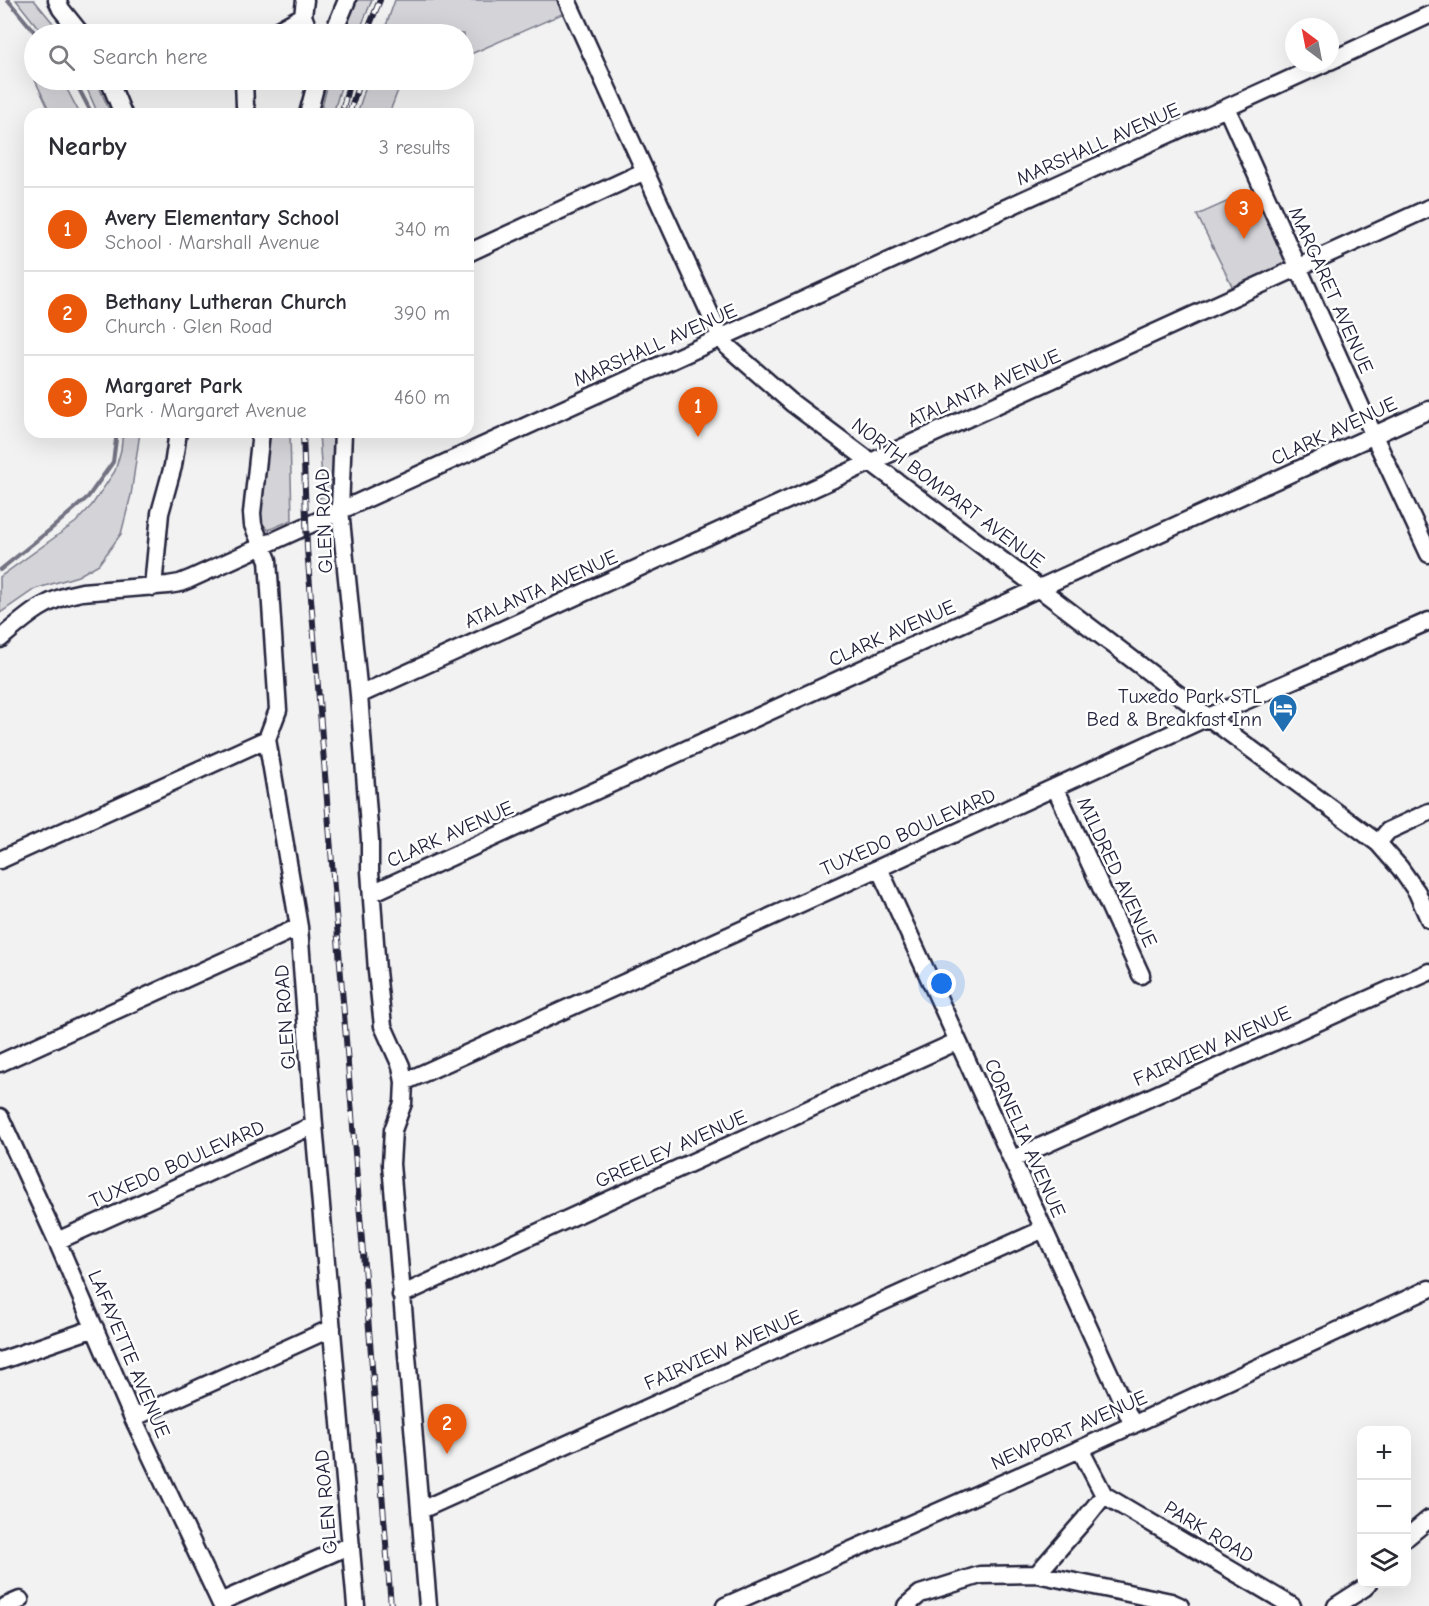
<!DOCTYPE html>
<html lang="en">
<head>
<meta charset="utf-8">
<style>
	body { margin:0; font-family:"Comic Neue",sans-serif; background:#f2f2f3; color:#2b2b33 }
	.controls { position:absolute; right:18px; bottom:18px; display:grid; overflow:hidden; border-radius:12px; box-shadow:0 6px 24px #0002 }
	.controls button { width:54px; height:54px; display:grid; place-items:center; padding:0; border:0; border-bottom:2px solid #e1e1e2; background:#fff; color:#2b2b33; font:30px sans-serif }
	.compass { position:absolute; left:1285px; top:18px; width:54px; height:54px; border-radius:50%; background:#fff; box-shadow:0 6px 24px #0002; rotate:328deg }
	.you { position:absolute; left:942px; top:984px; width:21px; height:21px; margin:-15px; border:4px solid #fff; border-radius:50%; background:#1a73e8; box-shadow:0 0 0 9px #1a73e833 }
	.badge { display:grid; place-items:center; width:39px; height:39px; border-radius:50%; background:#ea580c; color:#fff; font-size:20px; font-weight:700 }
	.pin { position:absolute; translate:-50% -50px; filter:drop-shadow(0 2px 3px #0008) }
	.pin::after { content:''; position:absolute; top:32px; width:21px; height:18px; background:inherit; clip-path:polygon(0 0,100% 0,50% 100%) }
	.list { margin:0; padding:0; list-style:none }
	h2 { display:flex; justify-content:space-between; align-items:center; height:78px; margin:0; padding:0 24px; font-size:26px }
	h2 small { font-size:20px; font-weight:400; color:#7c7c81 }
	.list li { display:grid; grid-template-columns:39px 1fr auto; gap:18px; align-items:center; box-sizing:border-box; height:84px; padding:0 24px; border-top:2px solid #e1e1e2 }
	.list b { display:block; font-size:22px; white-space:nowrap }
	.list p { margin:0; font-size:20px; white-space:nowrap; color:#7c7c81 }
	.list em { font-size:20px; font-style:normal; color:#7c7c81 }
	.icon { flex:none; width:33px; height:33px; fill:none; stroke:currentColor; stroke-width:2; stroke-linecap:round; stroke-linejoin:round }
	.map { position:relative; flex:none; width:1429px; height:1606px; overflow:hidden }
	.search { position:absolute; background:#fff; box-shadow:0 6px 24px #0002; left:24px; top:24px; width:450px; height:66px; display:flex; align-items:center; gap:15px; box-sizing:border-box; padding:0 21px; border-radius:33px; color:#7c7c81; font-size:22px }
	.panel { position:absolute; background:#fff; box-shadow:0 6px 24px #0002; left:24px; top:108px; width:450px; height:330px; border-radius:18px }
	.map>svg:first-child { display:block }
	.green { fill:#d3d3d8; stroke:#7a7a8a; stroke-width:1.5 }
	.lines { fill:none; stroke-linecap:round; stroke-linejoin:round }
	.stream { stroke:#727282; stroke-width:4 }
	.minor-casing { stroke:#22223b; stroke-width:21 }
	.minor { stroke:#fff; stroke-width:16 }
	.rail-casing { stroke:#22223b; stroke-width:6 }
	.rail { stroke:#fff; stroke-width:4; stroke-dasharray:11; stroke-linecap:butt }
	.labels { text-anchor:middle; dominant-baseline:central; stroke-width:5; stroke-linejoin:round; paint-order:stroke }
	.street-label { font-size:20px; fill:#22223b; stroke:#fff }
	.poi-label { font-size:20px; fill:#22223b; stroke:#fff; text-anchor:end }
</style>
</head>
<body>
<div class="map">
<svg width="1429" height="1606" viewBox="0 0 1429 1606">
	<rect width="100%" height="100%" fill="#f2f2f3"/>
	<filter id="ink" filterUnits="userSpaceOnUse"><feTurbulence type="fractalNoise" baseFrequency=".0167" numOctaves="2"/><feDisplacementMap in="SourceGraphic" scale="12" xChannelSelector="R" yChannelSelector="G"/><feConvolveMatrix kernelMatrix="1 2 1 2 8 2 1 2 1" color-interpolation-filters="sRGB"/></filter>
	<g filter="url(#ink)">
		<!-- green -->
		<path class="green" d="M 16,0 L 34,0 L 62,34 L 43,34 Z
			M 356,0 L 372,0 L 358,34 L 344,34 Z
			M 395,0 L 574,0 L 578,7 L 464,57 L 464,34 L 383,34 Z
			M 35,80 L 62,80 L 80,114 L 51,114 Z
			M 78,80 L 96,80 L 111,114 L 98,114 L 88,91 Z
			M 329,80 L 343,80 L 333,114 L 320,114 Z
			M 368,80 L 413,80 L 400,85 L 389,114 L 357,114 Z
			M 1258,188 L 1288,264 L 1234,290 L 1197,215 Z
			M 123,432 L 140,432 L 131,495 L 121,534 L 99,564 L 78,576 L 35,589 L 0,613 L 0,577 L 76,522 L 92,505 L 115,471 L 121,450 Z
			M 269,432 L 290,432 L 292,520 L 268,530 C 266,527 263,525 262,523 C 256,510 267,449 269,432 Z
			M 319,432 L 335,432 L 334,499 L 318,506 L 317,499 L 323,496 Z"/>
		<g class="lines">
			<!-- stream -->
			<path class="stream" d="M 8,0 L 36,34
				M 72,80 L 78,87 L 92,114
				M 0,570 L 51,529 L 88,497 L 113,462 L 117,432"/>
			<!-- minor casing -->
			<g class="minor-casing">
				<path id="minor" d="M 57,0 L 61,9 L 81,34
					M 305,0 L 303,16 L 310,34
					M 567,0 L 721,338 L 728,347 L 792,403 L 1040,589 L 1208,717 L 1378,843 L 1400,868 L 1417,892 L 1429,919
					M 271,34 L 303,16
					M 333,34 L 347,0
					M 1330,61 L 1429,15
					M 109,80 L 123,114
					M 244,80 L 245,106 L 248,114
					M 1227,109 L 1374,436 L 1429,554
					M 308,114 L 317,80
					M 468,253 L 645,171
					M 261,432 L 252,513 L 253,525 L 268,560 L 278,710 L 267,739 L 299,927 L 314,1125 L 356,1606
					M 343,432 L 340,510 L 359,695 L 370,840 L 370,871 L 377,971 L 383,1026 L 401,1066 L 404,1082 L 403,1103 L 393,1130 L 391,1164 L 428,1606
					M 153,587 L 160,513 L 173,466 L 178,432
					M 0,639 C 28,615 45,599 82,592 L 168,585 L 180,583 L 190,579 L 1325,63
					M 359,695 L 1429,208
					M 1055,787 L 1141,975
					M 1378,843 L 1388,831 L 1429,812
					M 0,860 L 267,739
					M 879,868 L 1133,1425
					M 372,893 L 1429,410
					M 0,1063 L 299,927
					M 404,1082 L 879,868 L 1208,717 L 1429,621
					M 0,1117 L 57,1241 L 133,1418 L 222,1606
					M 1013,1159 L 1429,972
					M 57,1241 L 314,1125
					M 401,1295 L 958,1041
					M 0,1361 L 95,1328
					M 133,1418 L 332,1328
					M 1104,1495 L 1292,1606
					M 421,1510 L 1044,1229
					M 1406,1538 L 1429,1519
					M 1037,1574 L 1171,1602 L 1180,1606
					M 220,1602 L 351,1545
					M 6,1606 L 20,1600
					M 725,1606 L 1080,1449 L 1429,1289
					M 906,1606 L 920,1594 L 980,1575 L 1037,1574 L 1085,1519 L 1104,1495 L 1080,1449
					M 1336,1606 L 1364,1588 L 1368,1584"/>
			</g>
			<!-- minor -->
			<use href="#minor" class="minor"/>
			<!-- rail casing -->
			<g class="rail-casing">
				<path id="rail" d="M 366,34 L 380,0
					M 343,108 L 350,80
					M 349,114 L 360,80
					M 303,432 L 307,548 L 391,1606"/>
			</g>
			<!-- rail -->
			<use href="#rail" class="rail"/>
		</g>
	</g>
	<!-- icons -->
	<defs>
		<g id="hotel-pin" transform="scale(1.5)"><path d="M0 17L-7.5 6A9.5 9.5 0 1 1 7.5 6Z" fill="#1f6fb2" stroke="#fff"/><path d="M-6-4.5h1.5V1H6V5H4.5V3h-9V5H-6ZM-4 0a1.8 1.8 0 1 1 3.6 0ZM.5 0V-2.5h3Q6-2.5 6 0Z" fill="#fff"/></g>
	</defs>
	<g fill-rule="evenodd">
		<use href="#hotel-pin" x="1283" y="708"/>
	</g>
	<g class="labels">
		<!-- street labels -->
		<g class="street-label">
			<text transform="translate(1098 144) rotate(-24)">MARSHALL AVENUE</text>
			<text transform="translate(1331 290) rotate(66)">MARGARET AVENUE</text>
			<text transform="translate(655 345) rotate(-24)">MARSHALL AVENUE</text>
			<text transform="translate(984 388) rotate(-24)">ATALANTA AVENUE</text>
			<text transform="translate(1334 431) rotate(-25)">CLARK AVENUE</text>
			<text transform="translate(948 493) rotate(37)">NORTH BOMPART AVENUE</text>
			<text transform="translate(324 521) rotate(-92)">GLEN ROAD</text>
			<text transform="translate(541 589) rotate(-24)">ATALANTA AVENUE</text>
			<text transform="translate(892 633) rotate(-24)">CLARK AVENUE</text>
			<text transform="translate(908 832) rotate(-24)">TUXEDO BOULEVARD</text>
			<text transform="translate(450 834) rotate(-24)">CLARK AVENUE</text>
			<text transform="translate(1117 872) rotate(65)">MILDRED AVENUE</text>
			<text transform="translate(285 1017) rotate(-94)">GLEN ROAD</text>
			<text transform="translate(1212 1046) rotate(-24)">FAIRVIEW AVENUE</text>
			<text transform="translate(1025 1138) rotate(66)">CORNELIA AVENUE</text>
			<text transform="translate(671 1149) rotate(-24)">GREELEY AVENUE</text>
			<text transform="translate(177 1164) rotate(-24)">TUXEDO BOULEVARD</text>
			<text transform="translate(723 1350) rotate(-24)">FAIRVIEW AVENUE</text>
			<text transform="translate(129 1354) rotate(67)">LAFAYETTE AVENUE</text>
			<text transform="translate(1069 1430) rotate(-24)">NEWPORT AVENUE</text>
			<text transform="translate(326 1502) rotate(-95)">GLEN ROAD</text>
			<text transform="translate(1209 1532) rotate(31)">PARK ROAD</text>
		</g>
		<!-- poi labels -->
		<g class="poi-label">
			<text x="1262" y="696">Tuxedo Park STL<tspan x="1262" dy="23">Bed &amp; Breakfast Inn</tspan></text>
		</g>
	</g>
</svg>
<div class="controls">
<button>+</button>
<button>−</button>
<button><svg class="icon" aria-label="layers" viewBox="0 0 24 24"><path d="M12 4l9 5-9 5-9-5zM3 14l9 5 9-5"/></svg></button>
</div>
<svg class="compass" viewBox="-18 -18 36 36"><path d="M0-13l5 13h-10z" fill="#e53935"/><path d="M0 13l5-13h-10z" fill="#7c7c81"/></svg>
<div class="you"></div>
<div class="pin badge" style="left:698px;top:437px">1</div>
<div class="pin badge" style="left:447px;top:1454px">2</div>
<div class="pin badge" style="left:1244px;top:239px">3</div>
<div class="search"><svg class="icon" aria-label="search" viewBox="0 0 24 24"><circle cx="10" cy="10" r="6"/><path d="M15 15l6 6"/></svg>Search here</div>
<section class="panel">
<h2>Nearby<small>3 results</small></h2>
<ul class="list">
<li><span class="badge">1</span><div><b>Avery Elementary School</b><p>School · Marshall Avenue</p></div><em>340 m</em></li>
<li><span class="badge">2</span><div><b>Bethany Lutheran Church</b><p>Church · Glen Road</p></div><em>390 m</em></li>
<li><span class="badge">3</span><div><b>Margaret Park</b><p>Park · Margaret Avenue</p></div><em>460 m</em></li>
</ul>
</section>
</div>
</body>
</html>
